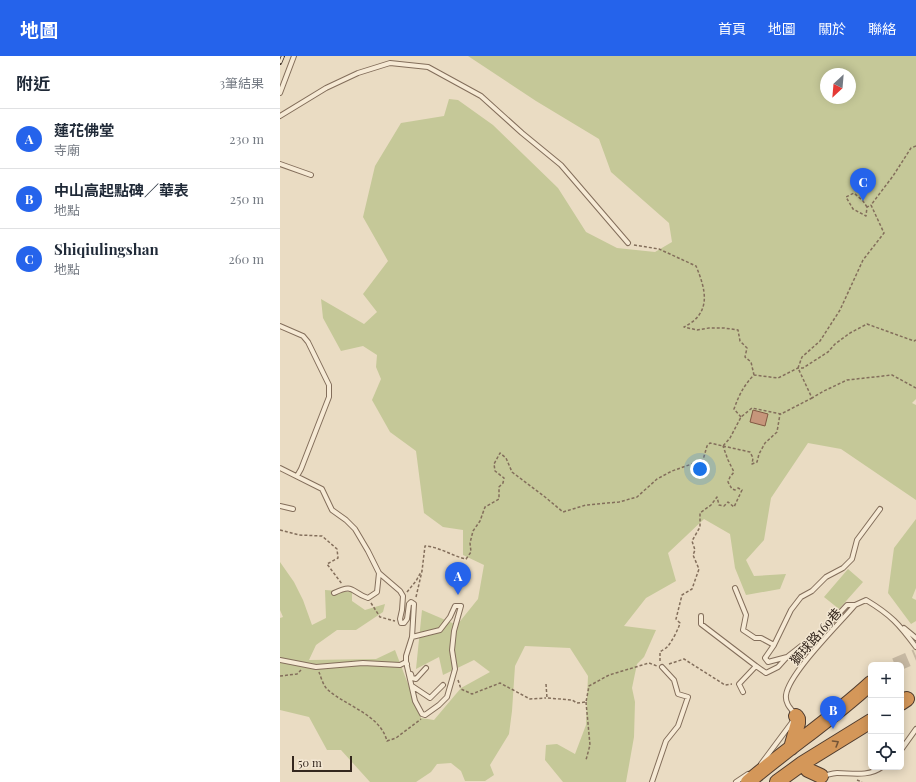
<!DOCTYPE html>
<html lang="zh-TW">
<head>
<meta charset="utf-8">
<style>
	body { margin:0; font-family:"Playfair Display","Noto Sans TC",serif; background:#f2f2f3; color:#1f2937 }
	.controls { position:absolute; right:12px; bottom:12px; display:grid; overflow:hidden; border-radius:6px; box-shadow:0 2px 10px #0003 }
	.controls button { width:36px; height:36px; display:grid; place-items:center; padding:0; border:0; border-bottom:1px solid #e0e1e3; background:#fff; color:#1f2937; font:20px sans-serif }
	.compass { position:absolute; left:540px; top:12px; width:36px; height:36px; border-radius:50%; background:#fff; box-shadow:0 2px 10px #0003; rotate:206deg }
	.scale { position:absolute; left:12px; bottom:10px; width:60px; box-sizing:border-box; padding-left:4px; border:2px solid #34271e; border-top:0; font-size:11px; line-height:14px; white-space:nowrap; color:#34271e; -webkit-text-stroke:3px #f3e7d2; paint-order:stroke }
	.you { position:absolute; left:420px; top:413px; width:14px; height:14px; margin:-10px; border:3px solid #fff; border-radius:50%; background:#1a73e8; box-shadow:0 0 0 6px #1a73e833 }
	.badge { display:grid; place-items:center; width:26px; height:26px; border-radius:50%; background:#2563eb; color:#fff; font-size:13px; font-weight:700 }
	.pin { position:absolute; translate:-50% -33px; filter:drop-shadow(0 1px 2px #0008) }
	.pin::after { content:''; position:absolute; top:21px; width:14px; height:12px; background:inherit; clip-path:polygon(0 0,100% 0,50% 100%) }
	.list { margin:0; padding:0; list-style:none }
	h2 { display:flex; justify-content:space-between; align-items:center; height:52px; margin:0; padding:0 16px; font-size:17px }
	h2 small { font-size:13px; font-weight:400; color:#747a83 }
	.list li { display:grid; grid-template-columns:26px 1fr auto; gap:12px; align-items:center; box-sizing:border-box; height:60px; padding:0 16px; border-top:1px solid #e0e1e3 }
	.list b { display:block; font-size:15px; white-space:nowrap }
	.list p { margin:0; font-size:13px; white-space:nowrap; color:#747a83 }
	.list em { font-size:13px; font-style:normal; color:#747a83 }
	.icon { flex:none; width:22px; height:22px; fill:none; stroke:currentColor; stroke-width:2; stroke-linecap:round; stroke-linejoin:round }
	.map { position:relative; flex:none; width:636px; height:726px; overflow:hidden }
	header { display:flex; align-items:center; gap:24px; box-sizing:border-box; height:56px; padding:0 20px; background:#2563eb; color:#fff }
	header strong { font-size:19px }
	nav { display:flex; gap:22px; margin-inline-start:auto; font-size:14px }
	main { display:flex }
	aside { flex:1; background:#fff }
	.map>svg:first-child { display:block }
	.green { fill:#c5c898; fill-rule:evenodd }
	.building { fill:#c6967b; stroke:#815843 }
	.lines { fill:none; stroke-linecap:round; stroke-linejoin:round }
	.highway-tunnel { stroke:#c6b8a2; stroke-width:14; stroke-dasharray:14 7; stroke-linecap:butt }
	.lane-casing { stroke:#836e5b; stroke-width:6 }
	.highway-casing { stroke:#513d2f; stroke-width:16 }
	.path { stroke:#836e5b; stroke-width:1.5; stroke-dasharray:3 2; stroke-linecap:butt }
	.lane { stroke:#f6ead5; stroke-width:4 }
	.highway { stroke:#d49759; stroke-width:14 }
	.rail-casing { stroke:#34271e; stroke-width:4 }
	.rail { stroke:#f3e7d2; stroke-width:2.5; stroke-dasharray:8; stroke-linecap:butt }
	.oneway { stroke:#745436 }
	.labels { text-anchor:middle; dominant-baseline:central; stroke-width:3; stroke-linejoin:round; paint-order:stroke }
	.street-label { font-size:13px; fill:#34271e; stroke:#f3e7d2 }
</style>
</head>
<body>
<header>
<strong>地圖</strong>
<nav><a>首頁</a><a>地圖</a><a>關於</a><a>聯絡</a></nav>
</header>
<main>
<aside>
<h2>附近<small>3筆結果</small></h2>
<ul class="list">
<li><span class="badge">A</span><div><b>蓮花佛堂</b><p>寺廟</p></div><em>230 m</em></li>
<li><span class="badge">B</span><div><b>中山高起點碑／華表</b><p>地點</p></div><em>250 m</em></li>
<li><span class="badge">C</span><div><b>Shiqiulingshan</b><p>地點</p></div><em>260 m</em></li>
</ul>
</aside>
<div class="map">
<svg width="636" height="726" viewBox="0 0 636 726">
	<rect width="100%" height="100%" fill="#eadcc3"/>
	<!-- green -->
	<path class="green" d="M 188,0 L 636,0 L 636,343 L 632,347 L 636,349 L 636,444 L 561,393 L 528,387 L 491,442 L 484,484 L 466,504 L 474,520 L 506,518 L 500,533 L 466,539 L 455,512 L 450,478 L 424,463 L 388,497 L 396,525 L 366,542 L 344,570 L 376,574 L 364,601 L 357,608 L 352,632 L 355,646 L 354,681 L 346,726 L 283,726 L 265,704 L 266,689 L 277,688 L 295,698 L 306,669 L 308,620 L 290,592 L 245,590 L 235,610 L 232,655 L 229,678 L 210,709 L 214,719 L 205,725 L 185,725 L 181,715 L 171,707 L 157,708 L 151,716 L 136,726 L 90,726 L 61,694 L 47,694 L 29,661 L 0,654 L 0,562 L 3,561 L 0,554 L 0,506 L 14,526 L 23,544 L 32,569 L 46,562 L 45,534 L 72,536 L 72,545 L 85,554 L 105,548 L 103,556 L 76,574 L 57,574 L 36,589 L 29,604 L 96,603 L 115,594 L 141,662 L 154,664 L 181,632 L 210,616 L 194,604 L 163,619 L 159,601 L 136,613 L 142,554 L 177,569 L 198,543 L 204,509 L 183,499 L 183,474 L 163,471 L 144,457 L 136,395 L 110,376 L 92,344 L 101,323 L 96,311 L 97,299 L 83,290 L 61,295 L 43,262 L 41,243 L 84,268 L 97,256 L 83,238 L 108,205 L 83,161 L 95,110 L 121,67 L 164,60 L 169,43 L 178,44 L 213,69 L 278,132 L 306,176 L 337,192 L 375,196 L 392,186 L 389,167 L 331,116 L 319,83 L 256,45 ZM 546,18 L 570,18 L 570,42 L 546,42 Z
		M 636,463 L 636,532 L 632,542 L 636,544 L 636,565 L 631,568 L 608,537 L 614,492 Z
		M 568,513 L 583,526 L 559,553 L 544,541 Z"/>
	<!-- building -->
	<path class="building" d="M 473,354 L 488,358 L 485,370 L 470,366 Z"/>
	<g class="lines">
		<!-- highway-tunnel -->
		<path class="highway-tunnel" d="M 615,609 L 636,600"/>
		<!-- lane casing -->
		<g class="lane-casing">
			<path id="lane" d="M 0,37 L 14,0
				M 0,60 L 46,32 L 78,17 L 110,7 L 148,11 L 201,40 L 242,77 L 281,109 L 348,187
				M 0,108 L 31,119
				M 0,270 L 23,280 L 28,286 L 49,329 L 49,341 L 21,413 L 17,420
				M 0,412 L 42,433 L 52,454 L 66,464 L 75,473 L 88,495 L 99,517 L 120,535 L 123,540 L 122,554 L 120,563 L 121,567 L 124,567 L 127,563 L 129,548 L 131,546 L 134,548 L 132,581 L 126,600 L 126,606 L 135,645 L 142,658 L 145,659 L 159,649 L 167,641 L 175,613 L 172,594 L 174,575 L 181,550 L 175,550 L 170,561 L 160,574 L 132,581
				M 0,450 L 13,453
				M 455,532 L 466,559 L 463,574 L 475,582 L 481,582 L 494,589
				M 54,537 C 75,527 70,536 88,542 L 97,536 L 99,517
				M 421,560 L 421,568 L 476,610
				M 624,572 L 636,582
				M 507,601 L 488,606 L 485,602 L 494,589 L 511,554 L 521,541 L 532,535 L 546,521 L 563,512 L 572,503 L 577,484 L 600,453
				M 0,604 L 36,611 L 83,607 L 120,609 L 126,606 L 127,608
				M 131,618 L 132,622 L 136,623 L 146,612
				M 132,630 L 150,642 L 163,629
				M 463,636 L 459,628 L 476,610 L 486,617 L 498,611 L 507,601 L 521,590 L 538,580 L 567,549 L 575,549
				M 515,658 C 510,652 505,647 506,639 C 509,617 559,568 575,549 L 586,544 C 611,559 619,568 636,591
				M 621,694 L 636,673
				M 481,708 L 513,665
				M 543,720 C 548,719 552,717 557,717 C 571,717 589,721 602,711
				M 372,726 L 386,685 L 398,670 L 408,641 L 398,638 L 394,624 L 382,611
				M 456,726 L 468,718"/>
		</g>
		<!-- highway casing -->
		<g class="highway-casing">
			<path id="highway" d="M 621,647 L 627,643
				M 511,692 L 518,667 L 518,663 L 516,660
				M 523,707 L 528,714 L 541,720
				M 468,726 C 508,692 552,663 591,627
				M 497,726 L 523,707 L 591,665"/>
		</g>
		<!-- path -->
		<path class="path" d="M 636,90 L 631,92 L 613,120 L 591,149 L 604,177 L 583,204 L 560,254 L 540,285 L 522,301 L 518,312 L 532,342 L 544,335 L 567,324 L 612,319 L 636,332
			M 587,151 L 583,145 L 574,137 L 566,141 L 573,153 L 586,160 L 587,151 L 591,149
			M 354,189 L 379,193 L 416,210 C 426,234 432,257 404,271 L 417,274 L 429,272 L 444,272 L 458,274 L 460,285 L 467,292 L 465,301 L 471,306 L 474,319
			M 461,361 L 454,353 C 459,339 464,329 474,319 L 498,322 L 518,312 L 523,312 L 548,296 L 555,288 L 570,277 L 587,268 L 634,285 L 636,284
			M 443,390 L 470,396 L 473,402 L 472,408 L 477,406 L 479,398 L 485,387 L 497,376 L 500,358
			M 0,474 L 19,479 L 42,480 L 57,493 L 58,502 L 47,508 L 62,528
			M 127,536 L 136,525 L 141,516
			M 136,541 L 142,515 L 145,490 C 160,491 172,500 186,503 L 191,496 L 190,487 L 193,475 L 200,465 L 205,451 L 219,443 L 219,431 L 223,427 L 224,422 L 215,415 L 214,408 L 220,397 L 226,402 L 232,416 L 265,441 L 283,456 L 306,449 L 339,446 L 357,441 L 377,423 L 392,415 L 423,404 L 427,390 L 430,387 L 443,390 L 450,382 L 461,361 L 472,352 L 501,358 L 532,342
			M 91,547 L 100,561 L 115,565
			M 380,605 L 380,596 C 382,594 386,593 388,590 C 391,587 399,572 400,567 L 396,563 L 402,539 L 412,533 L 419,513 L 413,499 L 415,494 L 412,485 L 420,471 L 420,457 L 431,449 L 437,441 L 439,449 L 444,450 L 448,446 L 454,451 L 462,434 L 458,432 L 455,434 L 452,433 L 448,426 L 450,421 L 454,416 L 448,404 L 443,390
			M 389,608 L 404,603 L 445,629 L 452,628
			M 39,616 C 41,621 43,629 47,633 C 65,650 100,658 107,685 L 116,682 L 141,663
			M 0,620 L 17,618 L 21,614
			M 178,624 L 181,633 L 192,638 L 220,627 L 250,643 L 266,642
			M 266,628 L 267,642 L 292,644 L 297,647 L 306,646 L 309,630 L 329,619 L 369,607 L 377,610
			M 306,646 L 310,689 L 306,704
			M 577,724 L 582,726"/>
		<!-- lane -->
		<use href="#lane" class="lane"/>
		<!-- highway -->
		<use href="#highway" class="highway"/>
		<!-- rail casing -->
		<g class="rail-casing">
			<path id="rail" d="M 0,7 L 3,0"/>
		</g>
		<!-- rail -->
		<use href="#rail" class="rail"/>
	</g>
	<!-- one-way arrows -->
	<defs><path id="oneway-chevron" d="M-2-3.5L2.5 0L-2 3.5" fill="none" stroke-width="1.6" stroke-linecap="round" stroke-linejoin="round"/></defs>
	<use class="oneway" href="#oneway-chevron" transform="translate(556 687) rotate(-31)"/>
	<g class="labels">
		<!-- street labels -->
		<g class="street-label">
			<text transform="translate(535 580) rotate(-49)">獅球路169巷</text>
		</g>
	</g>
</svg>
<div class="controls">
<button>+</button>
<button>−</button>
<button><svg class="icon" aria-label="locate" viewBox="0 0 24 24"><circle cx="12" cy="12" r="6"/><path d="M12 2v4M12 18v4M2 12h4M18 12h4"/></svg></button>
</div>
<svg class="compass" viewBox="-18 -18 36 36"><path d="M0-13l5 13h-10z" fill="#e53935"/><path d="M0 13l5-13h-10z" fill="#747a83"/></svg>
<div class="scale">50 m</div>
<div class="you"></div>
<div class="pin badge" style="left:178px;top:539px">A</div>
<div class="pin badge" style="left:553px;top:673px">B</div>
<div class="pin badge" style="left:583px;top:145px">C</div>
</div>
</main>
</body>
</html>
